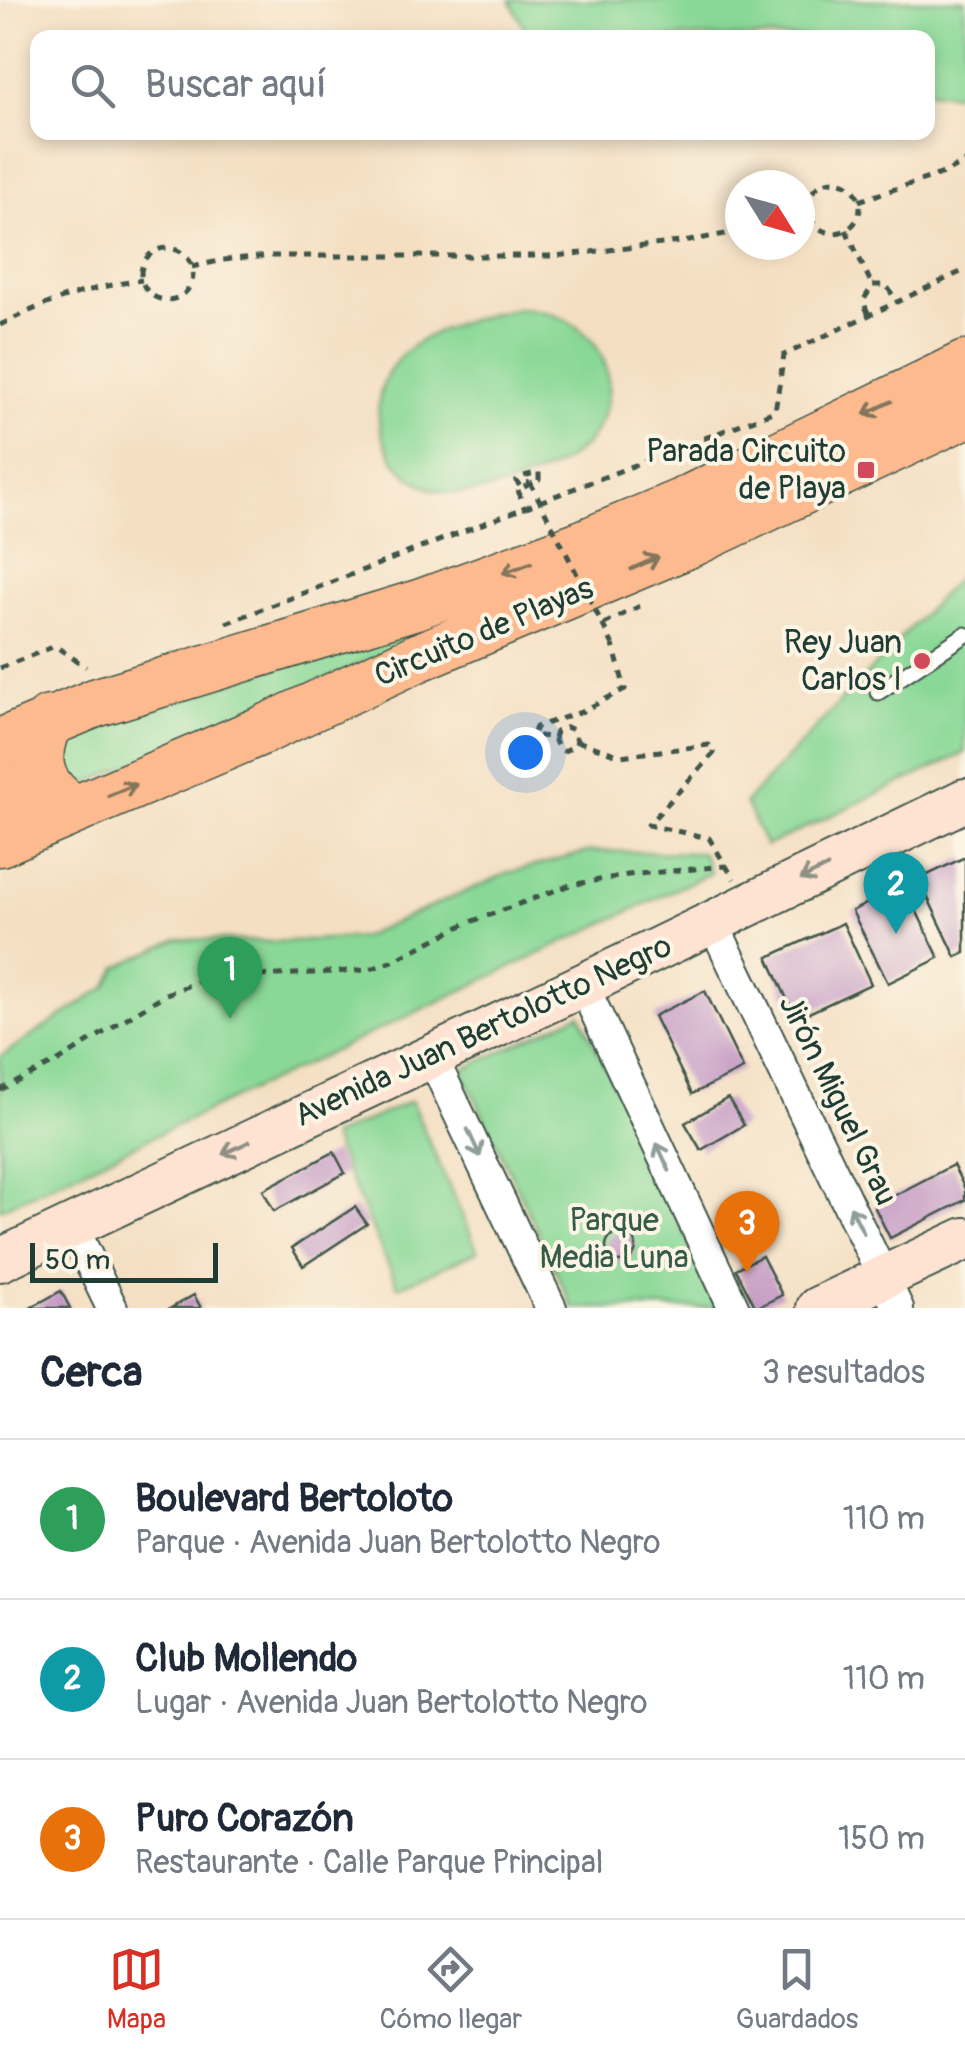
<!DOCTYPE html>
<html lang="es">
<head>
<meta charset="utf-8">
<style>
	body { margin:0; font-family:Pangolin,sans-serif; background:#f6f6f7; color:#1f2937 }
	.compass { position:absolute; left:725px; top:170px; width:90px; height:90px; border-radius:50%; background:#fff; box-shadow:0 5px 15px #0003; rotate:127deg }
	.scale { position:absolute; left:30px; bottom:25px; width:188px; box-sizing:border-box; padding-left:10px; border:5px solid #1f3d34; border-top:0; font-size:28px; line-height:35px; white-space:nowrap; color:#1f3d34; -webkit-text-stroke:8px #fcf5e5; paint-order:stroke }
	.you { position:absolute; left:525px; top:752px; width:35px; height:35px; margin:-25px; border:8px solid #fff; border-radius:50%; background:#1a73e8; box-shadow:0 0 0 15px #1a73e833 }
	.badge { display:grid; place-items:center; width:65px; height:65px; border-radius:50%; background:#d93025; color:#fff; font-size:32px; font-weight:700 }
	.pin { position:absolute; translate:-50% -82px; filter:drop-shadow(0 2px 5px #0008) }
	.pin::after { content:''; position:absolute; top:52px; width:35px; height:30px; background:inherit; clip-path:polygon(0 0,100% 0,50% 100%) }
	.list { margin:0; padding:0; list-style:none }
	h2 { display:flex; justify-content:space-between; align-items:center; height:130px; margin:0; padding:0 40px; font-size:42px }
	h2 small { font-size:32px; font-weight:400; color:#747a83 }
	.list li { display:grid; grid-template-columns:65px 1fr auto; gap:30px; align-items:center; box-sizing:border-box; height:160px; padding:0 40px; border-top:2px solid #e0e1e3 }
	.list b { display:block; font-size:38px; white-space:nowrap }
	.list p { margin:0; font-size:32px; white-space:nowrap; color:#747a83 }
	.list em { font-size:32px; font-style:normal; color:#747a83 }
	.icon { flex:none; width:55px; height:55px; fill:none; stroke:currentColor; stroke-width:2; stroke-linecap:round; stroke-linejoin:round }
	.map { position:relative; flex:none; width:965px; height:1308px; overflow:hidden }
	.search { position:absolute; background:#fff; box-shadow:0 5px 15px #0003; left:30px; right:30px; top:30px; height:110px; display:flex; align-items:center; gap:25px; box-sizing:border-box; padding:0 35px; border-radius:20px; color:#747a83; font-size:38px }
	.sheet { height:610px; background:#fff }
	nav { display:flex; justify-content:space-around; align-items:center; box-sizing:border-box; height:140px; border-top:2px solid #e0e1e3; background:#fff; font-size:28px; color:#747a83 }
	nav a { display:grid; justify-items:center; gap:5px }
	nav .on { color:#d93025 }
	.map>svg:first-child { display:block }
	.green { fill:#89d896; stroke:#548a65; stroke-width:2.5 }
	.building { fill:#bf93c2 }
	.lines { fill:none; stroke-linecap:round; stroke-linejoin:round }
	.service-casing { stroke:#3f5549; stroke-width:19 }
	.minor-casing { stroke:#3f5549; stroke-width:34 }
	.secondary-casing { stroke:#3f5549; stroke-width:46 }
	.trunk-casing { stroke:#3f5549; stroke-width:51 }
	.path { stroke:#3f5549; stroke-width:5; stroke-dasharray:8 8; stroke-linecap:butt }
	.service { stroke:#fff; stroke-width:15 }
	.minor { stroke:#fff; stroke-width:30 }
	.secondary { stroke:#fee3d2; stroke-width:42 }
	.trunk { stroke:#fcba8e; stroke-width:48 }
	.path-bridge { stroke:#3f5549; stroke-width:5; stroke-dasharray:8 8; stroke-linecap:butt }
	.oneway { stroke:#82755c }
	.oneway2 { stroke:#8e9083 }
	.oneway3 { stroke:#8f9e9a }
	.poi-dot { fill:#d1495b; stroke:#fcf5e5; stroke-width:4 }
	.labels { text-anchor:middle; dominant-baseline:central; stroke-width:8; stroke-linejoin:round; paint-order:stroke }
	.poi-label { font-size:32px; fill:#1f3d34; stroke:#fcf5e5; text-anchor:end }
	.street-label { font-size:32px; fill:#1f3d34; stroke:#fcf5e5 }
	.park-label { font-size:32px; fill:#345c48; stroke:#fcf5e5 }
</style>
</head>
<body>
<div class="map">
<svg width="965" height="1308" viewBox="0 0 965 1308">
	<rect width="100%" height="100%" fill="#fcf5e5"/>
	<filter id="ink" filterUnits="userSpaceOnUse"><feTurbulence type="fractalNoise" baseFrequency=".01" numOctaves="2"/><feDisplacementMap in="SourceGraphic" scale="20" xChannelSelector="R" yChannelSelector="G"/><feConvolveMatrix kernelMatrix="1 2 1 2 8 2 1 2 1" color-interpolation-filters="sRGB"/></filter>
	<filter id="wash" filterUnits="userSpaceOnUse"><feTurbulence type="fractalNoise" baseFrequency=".0048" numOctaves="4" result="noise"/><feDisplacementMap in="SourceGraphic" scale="40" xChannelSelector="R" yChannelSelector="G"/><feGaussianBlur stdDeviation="2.25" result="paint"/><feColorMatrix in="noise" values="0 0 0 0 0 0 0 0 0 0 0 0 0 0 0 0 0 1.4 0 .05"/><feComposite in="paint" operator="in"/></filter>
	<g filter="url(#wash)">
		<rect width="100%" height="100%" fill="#f4dfc2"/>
		<!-- green -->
		<path class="green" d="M 510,0 L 965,0 L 965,95 L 928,91 L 928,38 L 529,37 Z
			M 518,308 C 586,310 633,368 595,432 C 573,469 495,495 453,493 C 391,490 356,413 395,363 C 423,328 476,318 518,308 Z
			M 589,564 L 75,789 L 54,754 L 66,739 L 81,732 Z
			M 965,570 L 965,753 L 766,846 L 745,803 Z
			M 591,851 L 703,853 L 710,873 L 0,1209 L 0,1057 L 106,987 L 118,967 L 178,939 L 275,942 L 362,937 L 508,873 Z
			M 580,1014 L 720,1308 L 573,1308 L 462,1070 Z
			M 411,1101 L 478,1251 L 398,1287 L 331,1137 Z"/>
		<g id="blocks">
			<!-- building -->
			<path class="building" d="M 965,857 L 965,953 L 956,957 L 919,879 Z
				M 904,885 L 939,958 L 888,983 L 852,911 Z
				M 843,923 L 871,984 L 796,1019 L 768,957 Z
				M 705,991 L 743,1069 L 692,1094 L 654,1016 Z
				M 728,1098 L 744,1125 L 701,1150 L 685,1123 Z
				M 334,1152 L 345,1173 L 274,1211 L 263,1190 Z
				M 953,1165 L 965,1189 L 965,1200 L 890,1238 L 874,1206 Z
				M 355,1207 L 367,1224 L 303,1266 L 292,1248 Z
				M606 1247a15 15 0 1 1 30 0a15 15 0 1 1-30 0Z
				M 762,1256 L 782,1295 L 756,1308 L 736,1269 Z
				M 61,1291 L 70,1308 L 30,1308 Z
				M 194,1295 L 201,1308 L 171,1308 Z"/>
		</g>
	</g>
	<g filter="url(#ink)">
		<use href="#blocks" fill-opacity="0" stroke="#3f5549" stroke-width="2.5"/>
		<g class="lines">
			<!-- service casing -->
			<g class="service-casing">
				<path id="service" d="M 878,692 L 965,635"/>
			</g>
			<!-- minor casing -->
			<g class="minor-casing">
				<path id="minor" d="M 713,923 L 898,1308
					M 583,985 L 734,1308
					M 431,1055 L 551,1308
					M 72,1225 L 112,1308"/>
			</g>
			<!-- secondary casing -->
			<g class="secondary-casing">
				<path id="secondary" d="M 0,1260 L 583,985 L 965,800
					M 818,1308 L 965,1239"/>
			</g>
			<!-- trunk casing -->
			<g class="trunk-casing">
				<path id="trunk" d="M 49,720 C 31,760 37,786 75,810
					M 0,743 L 95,703 L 419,604 L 581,545 L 681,503 L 965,365
					M 0,781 C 14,799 17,813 15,835
					M 0,842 L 263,730 L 417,658 L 695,541 L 965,414"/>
			</g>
			<!-- path -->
			<path class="path" d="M808 207a26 26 0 1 1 52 0a26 26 0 1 1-52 0Z
				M 859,201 L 944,173 L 965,162
				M 846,230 L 872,285
				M141 274a26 26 0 1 1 52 0a26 26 0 1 1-52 0Z
				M 192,267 L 223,260 L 268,256 L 555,256 L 689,241 L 740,231
				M 868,313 L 863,301 L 873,285 L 886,285 L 896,300
				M 0,325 C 50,300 86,288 142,280
				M 524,487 L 539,480 L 539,472 L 520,477 L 516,481 L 520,486 L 530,482
				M 518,490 L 525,510
				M 226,623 L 775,411 L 784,355 L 965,270
				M 604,624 L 646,603
				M 0,668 L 55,646 L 86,667
				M 554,738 L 556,732 L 567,727 L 573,730 L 577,741 L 575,746 L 564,751 L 558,748 L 554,738 L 533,735 L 536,727 L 581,712 L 625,689 L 613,645
				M 577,741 L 621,756 L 709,745 L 714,753 L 648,825 L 709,838 L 734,879
				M 0,1090 L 55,1063 L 164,995 L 205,979 L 368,970 L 393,961 L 465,924 L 570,885 L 628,875 L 726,866"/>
			<!-- service -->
			<use href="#service" class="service"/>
			<!-- minor -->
			<use href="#minor" class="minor"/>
			<!-- secondary -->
			<use href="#secondary" class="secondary"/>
			<!-- trunk -->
			<use href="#trunk" class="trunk"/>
			<!-- path-bridge -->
			<path class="path-bridge" d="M 530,482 L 613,645"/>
		</g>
		<!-- one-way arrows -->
		<defs><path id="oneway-shaft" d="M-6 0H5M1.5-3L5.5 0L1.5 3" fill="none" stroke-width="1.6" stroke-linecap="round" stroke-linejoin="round" transform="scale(2.5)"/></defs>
		<g class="oneway">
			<use href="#oneway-shaft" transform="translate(878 408) rotate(154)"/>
			<use href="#oneway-shaft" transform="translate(645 563) rotate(-24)"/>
			<use href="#oneway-shaft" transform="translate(517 568) rotate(160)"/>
			<use href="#oneway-shaft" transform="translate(122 790) rotate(-23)"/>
		</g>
		<g class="oneway2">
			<use href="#oneway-shaft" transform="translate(814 873) rotate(154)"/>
			<use href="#oneway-shaft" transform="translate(236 1148) rotate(155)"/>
		</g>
		<g class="oneway3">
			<use href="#oneway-shaft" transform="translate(474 1143) rotate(65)"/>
			<use href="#oneway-shaft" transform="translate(663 1157) rotate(-115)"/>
			<use href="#oneway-shaft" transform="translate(857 1220) rotate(-116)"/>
		</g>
	</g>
	<!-- markers -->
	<g class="poi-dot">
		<rect x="856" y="460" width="20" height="20" rx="5"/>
		<circle cx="922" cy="661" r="10"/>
	</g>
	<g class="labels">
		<!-- poi labels -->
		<g class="poi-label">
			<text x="846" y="452">Parada Circuito<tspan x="846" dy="37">de Playa</tspan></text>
			<text x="902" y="643">Rey Juan<tspan x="902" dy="37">Carlos I</tspan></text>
		</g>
		<!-- street labels -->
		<g class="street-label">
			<text transform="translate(484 632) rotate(-23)">Circuito de Playas</text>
			<text transform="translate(483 1031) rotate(-25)">Avenida Juan Bertolotto Negro</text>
			<text transform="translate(838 1100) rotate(64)">Jirón Miguel Grau</text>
		</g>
		<!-- park labels -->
		<g class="park-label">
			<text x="614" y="1221">Parque<tspan x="614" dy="37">Media Luna</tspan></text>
		</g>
	</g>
</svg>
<svg class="compass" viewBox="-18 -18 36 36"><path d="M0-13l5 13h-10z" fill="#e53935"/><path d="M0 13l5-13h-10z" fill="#747a83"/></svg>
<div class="scale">50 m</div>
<div class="you"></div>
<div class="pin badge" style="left:230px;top:1019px;background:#2e9e5b">1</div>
<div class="pin badge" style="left:896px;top:934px;background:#0f9aa8">2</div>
<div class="pin badge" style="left:747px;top:1273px;background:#e8710a">3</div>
<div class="search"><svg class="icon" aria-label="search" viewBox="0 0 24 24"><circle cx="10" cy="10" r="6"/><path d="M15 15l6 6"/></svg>Buscar aquí</div>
</div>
<section class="sheet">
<h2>Cerca<small>3 resultados</small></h2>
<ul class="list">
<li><span class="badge" style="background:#2e9e5b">1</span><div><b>Boulevard Bertoloto</b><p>Parque · Avenida Juan Bertolotto Negro</p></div><em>110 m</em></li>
<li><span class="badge" style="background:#0f9aa8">2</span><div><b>Club Mollendo</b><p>Lugar · Avenida Juan Bertolotto Negro</p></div><em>110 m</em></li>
<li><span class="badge" style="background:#e8710a">3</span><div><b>Puro Corazón</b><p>Restaurante · Calle Parque Principal</p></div><em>150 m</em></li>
</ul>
</section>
<nav>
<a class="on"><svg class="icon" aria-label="map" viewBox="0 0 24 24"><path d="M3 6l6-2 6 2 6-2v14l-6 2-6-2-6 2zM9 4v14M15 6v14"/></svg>Mapa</a>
<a><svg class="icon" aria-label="directions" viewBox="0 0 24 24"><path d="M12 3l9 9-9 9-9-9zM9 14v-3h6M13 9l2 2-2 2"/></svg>Cómo llegar</a>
<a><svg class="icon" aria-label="saved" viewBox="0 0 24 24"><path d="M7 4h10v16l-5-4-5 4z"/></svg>Guardados</a>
</nav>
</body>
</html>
